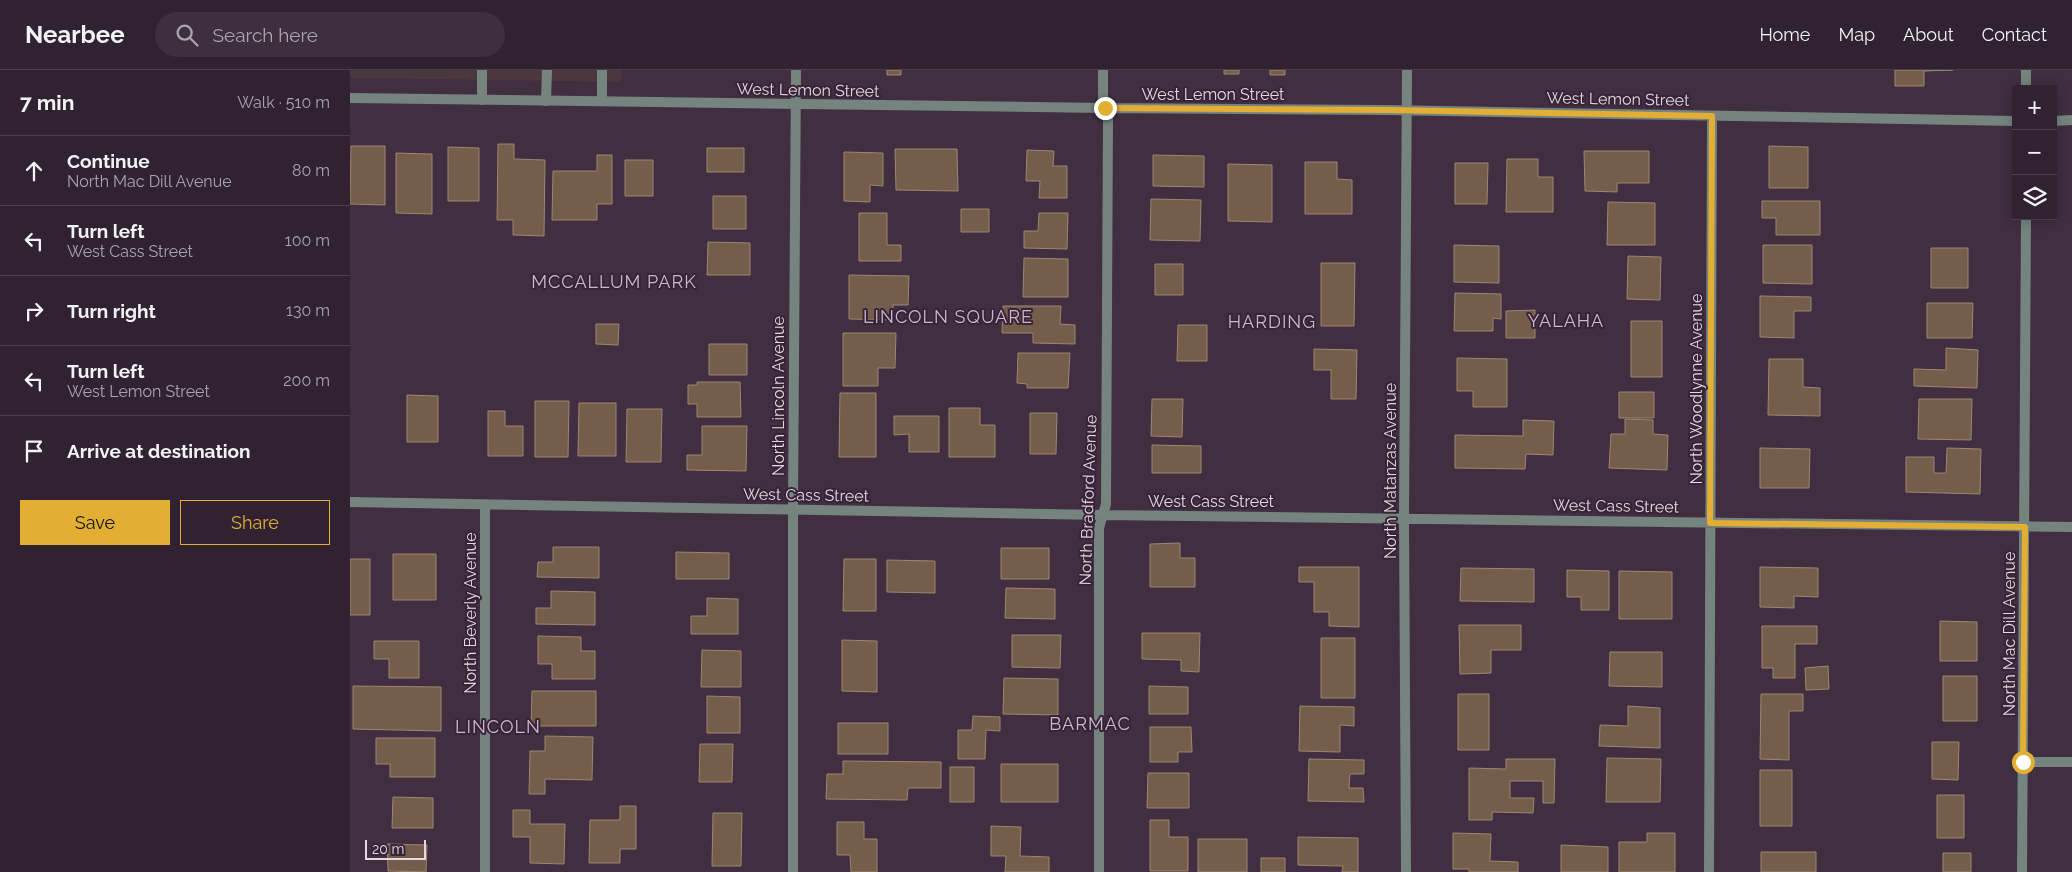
<!DOCTYPE html>
<html lang="en">
<head>
<meta charset="utf-8">
<style>
	body { margin:0; font-family:Raleway,sans-serif; background:#3d2f3d; color:#f1f3f6 }
	.controls { position:absolute; right:15px; top:15px; display:grid; overflow:hidden; border-radius:0px; box-shadow:0 2px 12px #0003 }
	.controls button { width:45px; height:45px; display:grid; place-items:center; padding:0; border:0; border-bottom:1px solid #4c3f4d; background:#312231; color:#f1f3f6; font:25px sans-serif }
	.scale { position:absolute; left:15px; bottom:12px; width:61px; box-sizing:border-box; padding-left:5px; border:2px solid #e3d7e3; border-top:0; font-size:14px; line-height:18px; white-space:nowrap; color:#e3d7e3; -webkit-text-stroke:4px #372437; paint-order:stroke }
	.stop { position:absolute; width:15px; height:15px; margin:-11px; border:4px solid #e2af34; border-radius:50%; background:#fff }
	.stop.end { background:#e2af34; border-color:#fff; box-shadow:0 1px 5px #0008 }
	.list { margin:0; padding:0; list-style:none }
	h2 { display:flex; justify-content:space-between; align-items:center; height:65px; margin:0; padding:0 20px; font-size:21px }
	h2 small { font-size:16px; font-weight:400; color:#a8a4ab }
	.list li { display:grid; grid-template-columns:32px 1fr auto; gap:15px; align-items:center; box-sizing:border-box; height:70px; padding:0 20px; border-top:1px solid #4c3f4d }
	.list b { display:block; font-size:19px; white-space:nowrap }
	.list p { margin:0; font-size:16px; white-space:nowrap; color:#a8a4ab }
	.list em { font-size:16px; font-style:normal; color:#a8a4ab }
	.actions { display:flex; gap:10px; padding:15px 20px }
	.actions a { flex:1; padding:11px 0; border:1px solid #e2af34; border-radius:0px; text-align:center; font-size:18px; color:#e2af34 }
	.actions .main { background:#e2af34; color:#111 }
	.icon { flex:none; width:28px; height:28px; fill:none; stroke:currentColor; stroke-width:2; stroke-linecap:round; stroke-linejoin:round }
	.map { position:relative; flex:none; width:1722px; height:802px; overflow:hidden }
	header { display:flex; align-items:center; gap:30px; box-sizing:border-box; height:70px; padding:0 25px; background:#312231; border-bottom:1px solid #4c3f4d }
	header strong { font-size:24px }
	nav { display:flex; gap:28px; margin-inline-start:auto; font-size:18px }
	.search { width:350px; height:45px; background:#3d2f3d; display:flex; align-items:center; gap:12px; box-sizing:border-box; padding:0 18px; border-radius:28px; color:#a8a4ab; font-size:19px }
	main { display:flex }
	aside { flex:1; background:#312231 }
	.map>svg:first-child { display:block }
	.commercial { fill:#4b373e }
	.building { fill:#745d4a; stroke:#9f8672 }
	.lines { fill:none; stroke-linecap:round; stroke-linejoin:round }
	.service { stroke:#75847e; stroke-width:10 }
	.minor { stroke:#75847e; stroke-width:10 }
	.tertiary { stroke:#75847e; stroke-width:10 }
	.route { stroke:#e2af34; stroke-width:6 }
	.labels { text-anchor:middle; dominant-baseline:central; stroke-width:4; stroke-linejoin:round; paint-order:stroke }
	.street-label { font-size:16px; fill:#e3d7e3; stroke:#372437 }
	.neighbourhood-label { font-size:18px; letter-spacing:1px; fill:#cfb6ce; stroke:#372437 }
</style>
</head>
<body>
<header>
<strong>Nearbee</strong>
<div class="search"><svg class="icon" aria-label="search" viewBox="0 0 24 24"><circle cx="10" cy="10" r="6"/><path d="M15 15l6 6"/></svg>Search here</div>
<nav><a>Home</a><a>Map</a><a>About</a><a>Contact</a></nav>
</header>
<main>
<aside>
<h2>7 min<small>Walk · 510 m</small></h2>
<ul class="list">
<li><svg class="icon" aria-label="ahead" viewBox="0 0 24 24"><path d="M12 20V5M6 11l6-6 6 6"/></svg><div><b>Continue</b><p>North Mac Dill Avenue</p></div><em>80 m</em></li>
<li><svg class="icon" aria-label="left" viewBox="0 0 24 24"><path d="M17 20v-9H6M10 6l-5 5 5 5"/></svg><div><b>Turn left</b><p>West Cass Street</p></div><em>100 m</em></li>
<li><svg class="icon" aria-label="right" viewBox="0 0 24 24"><path d="M7 20v-9h11M14 6l5 5-5 5"/></svg><div><b>Turn right</b></div><em>130 m</em></li>
<li><svg class="icon" aria-label="left" viewBox="0 0 24 24"><path d="M17 20v-9H6M10 6l-5 5 5 5"/></svg><div><b>Turn left</b><p>West Lemon Street</p></div><em>200 m</em></li>
<li><svg class="icon" aria-label="arrive" viewBox="0 0 24 24"><path d="M6 21V4h12l-3 4 3 4H6"/></svg><div><b>Arrive at destination</b></div></li>
</ul>
<div class="actions"><a class="main">Save</a><a>Share</a></div>
</aside>
<div class="map">
<svg width="1722" height="802" viewBox="0 0 1722 802">
	<rect width="100%" height="100%" fill="#412e41"/>
	<!-- commercial -->
	<path class="commercial" d="M 0,0 L 272,0 L 271,12 L 0,8 Z"/>
	<!-- building -->
	<path class="building" d="M 537,0 L 551,0 L 551,5 L 537,5 Z
		M 874,0 L 889,0 L 889,4 L 874,4 Z
		M 920,0 L 935,0 L 935,5 L 920,5 Z
		M 1545,0 L 1603,0 L 1574,1 L 1574,16 L 1545,16 Z
		M 148,74 L 164,74 L 164,89 L 195,90 L 194,166 L 163,165 L 163,150 L 147,150 Z
		M 1,76 L 35,76 L 35,135 L 0,134 Z
		M 1419,76 L 1458,77 L 1458,118 L 1419,118 Z
		M 98,77 L 129,78 L 129,131 L 98,131 Z
		M 357,78 L 394,78 L 394,102 L 357,102 Z
		M 545,79 L 607,79 L 608,121 L 546,120 Z
		M 677,80 L 704,81 L 703,96 L 717,96 L 717,128 L 689,128 L 690,111 L 676,111 Z
		M 1234,81 L 1299,81 L 1299,113 L 1267,113 L 1267,122 L 1235,121 Z
		M 494,82 L 533,83 L 533,116 L 520,115 L 520,132 L 494,131 Z
		M 46,83 L 82,84 L 82,144 L 46,143 Z
		M 247,85 L 262,85 L 262,134 L 247,134 L 247,150 L 202,150 L 203,101 L 247,101 Z
		M 803,85 L 854,86 L 854,117 L 803,116 Z
		M 1157,89 L 1188,89 L 1188,107 L 1203,107 L 1203,142 L 1156,142 Z
		M 275,90 L 303,90 L 303,126 L 275,126 Z
		M 955,92 L 987,92 L 987,109 L 1002,110 L 1002,144 L 955,144 Z
		M 1105,93 L 1138,93 L 1137,134 L 1105,134 Z
		M 878,94 L 922,95 L 922,152 L 878,151 Z
		M 363,126 L 396,126 L 396,159 L 363,159 Z
		M 801,129 L 851,130 L 850,171 L 800,170 Z
		M 1412,131 L 1470,131 L 1470,165 L 1426,165 L 1426,148 L 1412,148 Z
		M 1258,132 L 1305,133 L 1305,175 L 1257,175 Z
		M 611,139 L 639,139 L 639,162 L 611,162 Z
		M 509,143 L 537,143 L 537,175 L 551,175 L 551,191 L 509,191 Z
		M 689,143 L 718,143 L 717,179 L 674,178 L 674,161 L 688,161 Z
		M 358,172 L 400,173 L 400,205 L 357,205 Z
		M 1104,175 L 1149,176 L 1149,213 L 1104,212 Z
		M 1413,175 L 1462,175 L 1462,214 L 1413,213 Z
		M 1581,178 L 1618,178 L 1618,218 L 1581,218 Z
		M 1278,186 L 1311,187 L 1310,230 L 1277,229 Z
		M 674,188 L 718,189 L 718,227 L 673,227 Z
		M 971,193 L 1005,193 L 1004,256 L 971,256 Z
		M 805,194 L 833,194 L 833,225 L 805,225 Z
		M 499,205 L 559,206 L 558,235 L 543,235 L 543,250 L 499,249 Z
		M 1105,223 L 1151,224 L 1151,249 L 1143,248 L 1143,261 L 1104,261 Z
		M 1410,226 L 1461,227 L 1461,241 L 1444,241 L 1444,268 L 1410,267 Z
		M 1577,233 L 1623,233 L 1622,268 L 1577,268 Z
		M 653,236 L 711,236 L 710,254 L 725,255 L 725,274 L 683,273 L 683,263 L 652,263 Z
		M 1185,240 L 1185,268 L 1156,268 L 1156,241 Z
		M 1281,251 L 1312,251 L 1312,307 L 1281,307 Z
		M 246,254 L 269,254 L 268,275 L 246,274 Z
		M 828,255 L 857,255 L 857,291 L 827,291 Z
		M 493,263 L 546,263 L 545,298 L 528,298 L 528,316 L 493,316 Z
		M 359,274 L 397,274 L 397,305 L 359,305 Z
		M 1596,278 L 1628,280 L 1627,318 L 1564,316 L 1564,299 L 1596,300 Z
		M 964,279 L 1007,280 L 1006,329 L 981,329 L 981,300 L 964,300 Z
		M 668,283 L 720,283 L 718,318 L 677,318 L 677,314 L 667,313 Z
		M 1107,288 L 1157,289 L 1157,337 L 1123,337 L 1123,321 L 1107,321 Z
		M 1419,289 L 1453,289 L 1453,317 L 1470,318 L 1470,346 L 1418,345 Z
		M 347,312 L 390,312 L 391,347 L 347,347 L 347,334 L 338,334 L 338,315 L 347,315 Z
		M 1269,322 L 1304,322 L 1304,348 L 1269,348 Z
		M 490,323 L 526,323 L 526,387 L 489,387 Z
		M 57,325 L 88,326 L 88,372 L 57,372 Z
		M 802,329 L 833,329 L 832,367 L 801,366 Z
		M 1569,329 L 1622,329 L 1621,370 L 1568,369 Z
		M 185,331 L 219,331 L 218,387 L 185,387 Z
		M 229,333 L 266,333 L 266,386 L 228,386 Z
		M 599,338 L 630,338 L 630,355 L 645,355 L 645,387 L 599,387 Z
		M 277,339 L 312,339 L 311,392 L 276,392 Z
		M 138,341 L 155,341 L 155,356 L 173,356 L 173,386 L 138,386 Z
		M 680,343 L 707,343 L 706,384 L 680,384 Z
		M 544,346 L 589,346 L 589,382 L 559,382 L 559,364 L 544,365 Z
		M 1275,349 L 1303,350 L 1303,364 L 1318,365 L 1317,400 L 1259,398 L 1261,364 L 1275,364 Z
		M 1173,350 L 1204,351 L 1203,385 L 1176,384 L 1175,399 L 1105,398 L 1105,365 L 1173,366 Z
		M 352,356 L 397,356 L 396,401 L 337,400 L 337,385 L 352,385 Z
		M 802,375 L 851,376 L 851,403 L 802,403 Z
		M 1410,378 L 1460,379 L 1459,418 L 1410,418 Z
		M 1597,378 L 1631,379 L 1630,424 L 1556,422 L 1556,387 L 1584,387 L 1584,403 L 1596,403 Z
		M 830,473 L 830,488 L 845,488 L 845,517 L 800,517 L 800,474 Z
		M 203,477 L 249,477 L 249,508 L 187,507 L 188,492 L 203,492 Z
		M 651,478 L 699,478 L 699,509 L 651,509 Z
		M 326,482 L 379,483 L 379,509 L 326,509 Z
		M 43,484 L 86,484 L 86,530 L 43,530 Z
		M 0,489 L 20,489 L 20,545 L 0,545 Z
		M 494,489 L 526,489 L 526,541 L 493,541 Z
		M 537,490 L 585,491 L 585,523 L 537,522 Z
		M 949,497 L 1009,497 L 1009,557 L 979,556 L 979,542 L 964,542 L 964,512 L 949,512 Z
		M 1410,497 L 1468,498 L 1468,527 L 1444,526 L 1444,538 L 1410,537 Z
		M 1111,498 L 1184,499 L 1184,532 L 1110,531 Z
		M 1217,500 L 1259,501 L 1259,540 L 1231,540 L 1231,527 L 1217,527 Z
		M 1269,501 L 1322,502 L 1322,549 L 1269,549 Z
		M 656,518 L 705,519 L 705,549 L 655,548 Z
		M 201,521 L 245,522 L 245,555 L 186,554 L 186,538 L 201,538 Z
		M 357,528 L 388,529 L 388,564 L 341,564 L 341,546 L 357,546 Z
		M 1590,551 L 1627,552 L 1627,591 L 1590,591 Z
		M 1109,555 L 1171,555 L 1171,580 L 1141,580 L 1141,603 L 1110,604 Z
		M 1412,556 L 1467,556 L 1467,574 L 1445,574 L 1445,608 L 1423,608 L 1423,598 L 1412,598 Z
		M 792,563 L 850,563 L 849,602 L 831,601 L 831,590 L 792,589 Z
		M 662,565 L 711,565 L 710,598 L 662,597 Z
		M 188,566 L 231,567 L 231,581 L 245,581 L 245,609 L 202,609 L 202,594 L 188,594 Z
		M 971,568 L 1005,568 L 1005,628 L 971,628 Z
		M 492,570 L 527,571 L 527,622 L 492,621 Z
		M 24,571 L 69,571 L 69,608 L 39,608 L 39,589 L 24,589 Z
		M 352,580 L 391,581 L 391,617 L 351,617 Z
		M 1260,582 L 1312,582 L 1312,617 L 1259,616 Z
		M 1478,596 L 1479,619 L 1456,620 L 1455,598 Z
		M 1593,606 L 1627,606 L 1627,651 L 1593,651 Z
		M 654,608 L 708,609 L 708,645 L 653,644 Z
		M 3,616 L 91,617 L 91,661 L 3,659 Z
		M 799,616 L 838,617 L 838,644 L 799,644 Z
		M 182,621 L 246,621 L 246,656 L 181,656 Z
		M 1108,624 L 1139,624 L 1139,680 L 1108,680 Z
		M 1411,624 L 1453,624 L 1453,641 L 1439,641 L 1439,690 L 1410,689 Z
		M 357,626 L 390,627 L 390,663 L 357,663 Z
		M 950,636 L 1004,637 L 1004,656 L 990,655 L 990,682 L 949,681 Z
		M 1278,636 L 1310,638 L 1310,678 L 1249,676 L 1250,655 L 1278,656 Z
		M 623,646 L 650,647 L 650,661 L 636,660 L 635,689 L 608,689 L 608,660 L 622,660 Z
		M 488,653 L 538,653 L 538,684 L 488,684 Z
		M 800,657 L 841,657 L 842,682 L 828,682 L 828,692 L 800,692 Z
		M 195,666 L 243,667 L 242,710 L 195,709 L 195,724 L 179,724 L 180,681 L 195,681 Z
		M 26,668 L 85,668 L 85,707 L 40,707 L 40,694 L 26,694 Z
		M 1582,672 L 1609,672 L 1608,710 L 1582,709 Z
		M 350,674 L 383,674 L 382,712 L 349,712 Z
		M 1257,688 L 1311,689 L 1310,732 L 1256,732 Z
		M 959,689 L 1014,690 L 1014,704 L 1000,704 L 999,718 L 1013,718 L 1014,732 L 958,731 Z
		M 1156,689 L 1205,689 L 1204,733 L 1193,733 L 1193,711 L 1160,711 L 1160,728 L 1184,728 L 1183,743 L 1142,742 L 1142,750 L 1119,750 L 1119,698 L 1156,699 Z
		M 493,691 L 591,692 L 591,718 L 558,718 L 557,730 L 476,729 L 477,704 L 493,704 Z
		M 651,694 L 708,694 L 708,732 L 651,732 Z
		M 600,697 L 624,697 L 624,732 L 600,732 Z
		M 1410,700 L 1442,700 L 1442,756 L 1410,756 Z
		M 798,703 L 839,703 L 839,738 L 797,738 Z
		M 1587,725 L 1614,725 L 1614,768 L 1587,768 Z
		M 43,727 L 83,728 L 83,758 L 42,758 Z
		M 270,736 L 286,736 L 286,779 L 270,779 L 270,793 L 239,793 L 240,750 L 270,750 Z
		M 163,740 L 180,740 L 180,754 L 215,754 L 214,794 L 180,793 L 180,767 L 163,767 Z
		M 363,743 L 392,743 L 391,796 L 362,796 Z
		M 800,750 L 819,750 L 819,767 L 838,767 L 838,801 L 800,801 Z
		M 487,752 L 514,752 L 514,769 L 527,769 L 527,802 L 501,802 L 500,785 L 487,785 Z
		M 641,756 L 671,757 L 670,786 L 699,787 L 699,802 L 655,802 L 656,786 L 641,786 Z
		M 1103,763 L 1141,764 L 1140,791 L 1168,792 L 1168,802 L 1119,802 L 1119,799 L 1103,799 Z
		M 1297,763 L 1325,763 L 1325,802 L 1269,802 L 1269,772 L 1297,772 Z
		M 948,767 L 1008,768 L 1008,802 L 992,802 L 993,796 L 948,795 Z
		M 848,769 L 897,769 L 897,802 L 848,802 Z
		M 37,774 L 77,775 L 76,802 L 38,801 Z
		M 1211,775 L 1258,777 L 1258,802 L 1211,802 Z
		M 1411,782 L 1466,782 L 1466,802 L 1411,802 Z
		M 1593,783 L 1621,783 L 1621,802 L 1593,802 Z
		M 911,788 L 935,788 L 935,802 L 911,802 Z"/>
	<g class="lines">
		<!-- service -->
		<path class="service" d="M 132,0 L 132,30
			M 196,31 L 197,0
			M 252,31 L 252,0"/>
		<!-- minor -->
		<path class="minor" d="M 0,28 L 755,38 L 1038,40 L 1666,51
			M 1703,51 L 1722,50
			M 0,432 L 753,445 L 1722,457
			M 135,435 L 135,802
			M 1673,692 L 1722,692
			M 443,802 L 443,439 L 446,0
			M 749,802 L 749,458 L 756,434 L 758,47 L 753,27 L 753,0
			M 1056,802 L 1054,447 L 1057,0
			M 1359,802 L 1362,46"/>
		<!-- tertiary -->
		<path class="tertiary" d="M 1676,19 L 1676,0
			M 1672,802 L 1676,146"/>
	</g>
	<g class="lines">
		<!-- route -->
		<path class="route" d="M 755,38 L 1038,40 L 1362,46 L 1360,453 L 1675,457 L 1673,692"/>
	</g>
	<g class="labels">
		<!-- street labels -->
		<g class="street-label">
			<text transform="translate(458 20) rotate(1)">West Lemon Street</text>
			<text x="863" y="24">West Lemon Street</text>
			<text transform="translate(1268 29) rotate(1)">West Lemon Street</text>
			<text transform="translate(1346 319) rotate(-90)">North Woodlynne Avenue</text>
			<text transform="translate(428 326) rotate(-90)">North Lincoln Avenue</text>
			<text transform="translate(1040 401) rotate(-90)">North Matanzas Avenue</text>
			<text transform="translate(456 425) rotate(1)">West Cass Street</text>
			<text transform="translate(738 430) rotate(-88)">North Bradford Avenue</text>
			<text x="861" y="431">West Cass Street</text>
			<text transform="translate(1266 436) rotate(1)">West Cass Street</text>
			<text transform="translate(120 543) rotate(-90)">North Beverly Avenue</text>
			<text transform="translate(1659 564) rotate(-90)">North Mac Dill Avenue</text>
		</g>
		<!-- neighbourhood labels -->
		<g class="neighbourhood-label">
			<text x="264" y="211">MCCALLUM PARK</text>
			<text x="598" y="246">LINCOLN SQUARE</text>
			<text x="1216" y="250">YALAHA</text>
			<text x="922" y="251">HARDING</text>
			<text x="740" y="653">BARMAC</text>
			<text x="148" y="656">LINCOLN</text>
		</g>
	</g>
</svg>
<div class="controls">
<button>+</button>
<button>−</button>
<button><svg class="icon" aria-label="layers" viewBox="0 0 24 24"><path d="M12 4l9 5-9 5-9-5zM3 14l9 5 9-5"/></svg></button>
</div>
<div class="scale">20 m</div>
<div class="stop" style="left:1673px;top:692px"></div>
<div class="stop end" style="left:755px;top:38px"></div>
</div>
</main>
</body>
</html>
